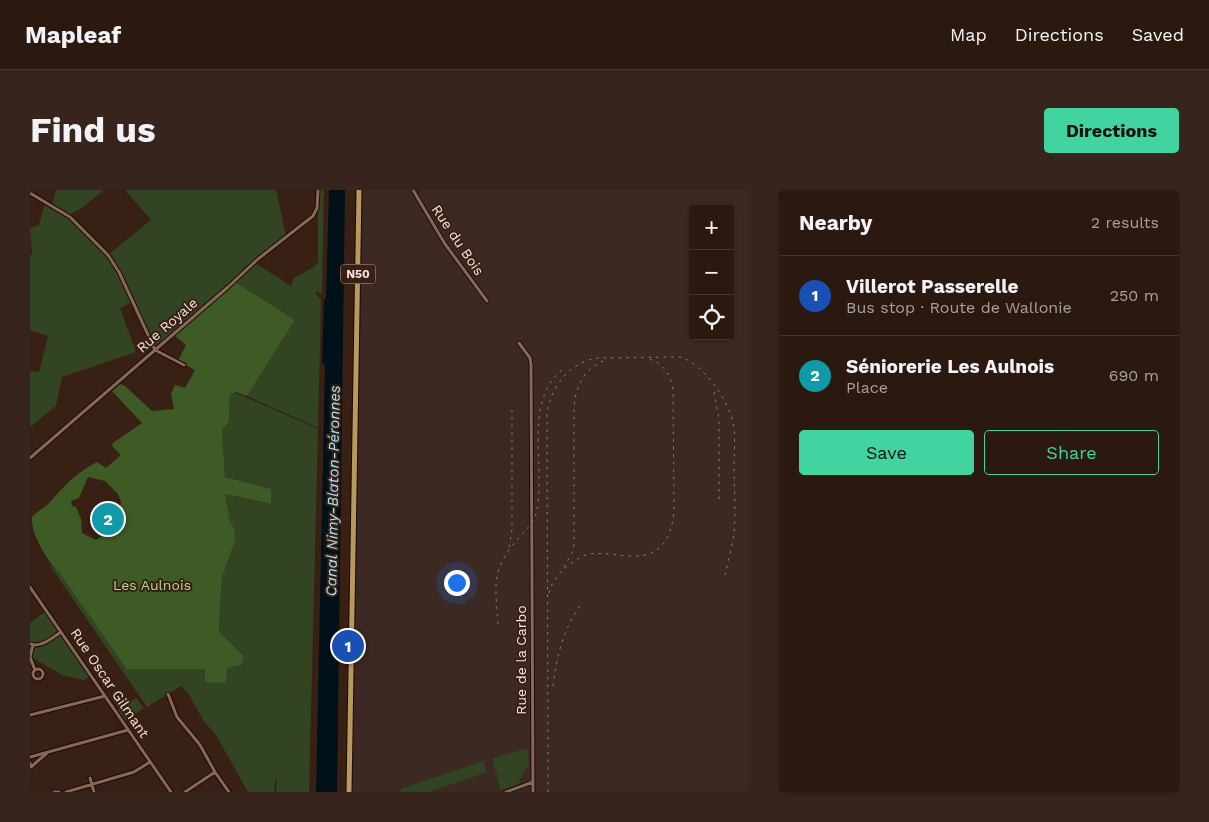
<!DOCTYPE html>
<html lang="en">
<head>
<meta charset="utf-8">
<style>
	body { margin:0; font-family:"Work Sans",sans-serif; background:#37251d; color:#f1f3f6 }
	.controls { position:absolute; right:15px; top:15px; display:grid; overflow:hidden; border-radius:5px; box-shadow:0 1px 4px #0004 }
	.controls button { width:45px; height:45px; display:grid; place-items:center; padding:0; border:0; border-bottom:1px solid #47372f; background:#2b180f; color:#f1f3f6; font:25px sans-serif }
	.you { position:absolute; left:426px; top:392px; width:18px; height:18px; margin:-12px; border:4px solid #fff; border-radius:50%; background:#1a73e8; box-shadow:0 0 0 8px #1a73e833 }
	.badge { display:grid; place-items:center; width:32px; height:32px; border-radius:50%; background:#41d4a1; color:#fff; font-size:16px; font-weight:700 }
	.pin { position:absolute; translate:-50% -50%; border:2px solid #fff; box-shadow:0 1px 5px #0006 }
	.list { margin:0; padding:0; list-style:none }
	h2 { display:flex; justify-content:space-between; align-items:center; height:65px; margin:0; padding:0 20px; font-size:21px }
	h2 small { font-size:16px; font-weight:400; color:#a6a09e }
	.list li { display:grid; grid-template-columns:32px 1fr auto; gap:15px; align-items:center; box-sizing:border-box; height:80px; padding:0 20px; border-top:1px solid #47372f }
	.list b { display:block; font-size:19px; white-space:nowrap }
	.list p { margin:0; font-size:16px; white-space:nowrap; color:#a6a09e }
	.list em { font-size:16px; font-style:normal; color:#a6a09e }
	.actions { display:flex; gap:10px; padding:15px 20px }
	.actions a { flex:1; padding:11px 0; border:1px solid #41d4a1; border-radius:5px; text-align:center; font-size:18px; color:#41d4a1 }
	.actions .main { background:#41d4a1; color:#111 }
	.icon { flex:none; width:28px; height:28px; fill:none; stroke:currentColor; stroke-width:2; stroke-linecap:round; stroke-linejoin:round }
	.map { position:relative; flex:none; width:719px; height:602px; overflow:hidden; border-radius:5px }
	header { display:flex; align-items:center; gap:30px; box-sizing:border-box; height:70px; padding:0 25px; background:#2b180f; border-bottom:1px solid #47372f }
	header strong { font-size:24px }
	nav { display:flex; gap:28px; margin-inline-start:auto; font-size:18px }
	.intro { display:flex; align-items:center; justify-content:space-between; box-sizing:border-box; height:120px; padding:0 30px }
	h1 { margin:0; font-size:35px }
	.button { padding:12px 22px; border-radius:5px; background:#41d4a1; color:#111; font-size:18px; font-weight:700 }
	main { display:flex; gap:30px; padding:0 30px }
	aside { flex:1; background:#2b180f; border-radius:5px; box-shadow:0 1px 4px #0004 }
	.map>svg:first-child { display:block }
	.industrial { fill:#3c2924; fill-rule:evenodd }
	.green { fill:#324422 }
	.forest { fill:#3e5a25; fill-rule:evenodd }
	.water { fill:#001119 }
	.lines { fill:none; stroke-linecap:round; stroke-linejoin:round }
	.street-casing { stroke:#1f0801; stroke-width:5 }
	.primary-casing { stroke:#1f0801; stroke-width:7 }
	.street { stroke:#86685a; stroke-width:3 }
	.primary { stroke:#b79960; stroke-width:5 }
	.rail { stroke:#927c72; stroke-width:1; stroke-dasharray:2.5 5; stroke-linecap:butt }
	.labels { text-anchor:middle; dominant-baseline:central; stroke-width:4; stroke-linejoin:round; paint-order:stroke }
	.shield { fill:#392014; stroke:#bda89f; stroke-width:1 }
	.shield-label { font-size:12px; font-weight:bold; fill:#f5e3db }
	.street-label { font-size:14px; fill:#f5e3db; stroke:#392014 }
	.park-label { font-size:14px; fill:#b1de8d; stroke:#392014 }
	.water-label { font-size:15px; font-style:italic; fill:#a6e4fb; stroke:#392014 }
</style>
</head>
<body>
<header>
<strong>Mapleaf</strong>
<nav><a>Map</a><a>Directions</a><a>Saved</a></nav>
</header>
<div class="intro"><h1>Find us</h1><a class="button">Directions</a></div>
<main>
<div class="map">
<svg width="719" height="602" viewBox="0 0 719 602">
	<rect width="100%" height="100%" fill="#392014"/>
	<!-- industrial -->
	<path class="industrial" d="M 333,0 L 719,0 L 719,602 L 322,602 ZM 663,19 L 700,19 L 700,146 L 663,146 Z"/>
	<!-- green -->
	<path class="green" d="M 26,0 L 74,0 L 53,17 L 39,25 L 22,15 Z
		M 95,0 L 246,0 L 256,46 L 126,158 L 88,79 L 79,64 L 121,30 Z
		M 288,0 L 294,0 L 292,104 L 287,102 L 287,99 L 286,104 L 291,110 L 288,238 L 217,206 L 265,130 L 205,92 L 225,73 L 261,96 L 264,88 L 284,77 L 288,72 Z
		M 15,13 L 38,27 L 77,66 L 83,75 L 102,112 L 90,118 L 106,162 L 32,187 L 26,216 L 0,237 L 0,181 L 9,182 L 18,146 L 0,140 L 0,66 L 2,63 L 0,38 L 9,35 Z
		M 204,202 L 288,239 L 279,602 L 246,602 L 247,589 L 246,588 L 244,602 L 218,602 L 186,545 L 173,530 L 158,503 L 151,496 L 117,517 L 19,374 L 158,478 L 197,478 L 214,466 L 191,444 L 189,440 L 192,387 L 206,349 L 204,339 L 200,332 L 195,304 L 240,314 L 241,299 L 195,287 L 192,239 L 199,232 L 200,203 Z
		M 15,422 L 59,487 L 54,490 L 34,486 L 0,466 L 2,453 L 0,452 L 0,433 Z
		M 106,508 L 114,518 L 95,531 L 88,520 Z
		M 497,558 L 499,574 L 493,583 L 488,595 L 471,600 L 462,569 Z
		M 453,571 L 457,582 L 398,602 L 371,602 L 370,599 Z"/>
	<!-- forest -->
	<path class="forest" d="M 205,92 L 265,130 L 217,206 L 206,202 L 200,204 L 199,232 L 192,239 L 195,287 L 241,299 L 241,314 L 195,304 L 200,331 L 204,339 L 206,349 L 192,387 L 189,440 L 191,444 L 214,466 L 211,475 L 197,478 L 196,493 L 175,492 L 175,479 L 97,479 L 29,382 C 18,373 0,342 2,327 C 7,321 15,318 20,312 C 34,296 47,282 67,272 L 76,278 L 91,265 L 82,256 L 83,253 L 112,233 L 82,201 L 90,194 L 95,196 L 122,221 L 144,219 L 141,204 L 145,195 L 155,198 L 165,180 L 148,171 L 156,155 L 144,145 ZM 58,287 L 75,291 L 88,304 L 91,312 L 89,323 L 81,340 L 66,350 L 52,343 L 51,329 L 46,317 L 42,316 L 41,311 L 49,308 Z"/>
	<!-- water -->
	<path class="water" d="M 299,0 L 315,0 L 307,602 L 286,602 L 295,175 L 292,173 L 294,109 L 296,108 Z"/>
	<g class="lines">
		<!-- street casing -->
		<g class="street-casing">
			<path id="street" d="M 383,0 L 415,54 L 457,111
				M 0,3 L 40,27 L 78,65 L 89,82 L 125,160 L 154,175
				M 489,153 L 500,168 L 501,175 L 503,602
				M 0,268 L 198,97 L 228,69 L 283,26 L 287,18 L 288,0
				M 0,397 L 141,602
				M 0,454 C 11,458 22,448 31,442
				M 3,455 L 0,467 L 5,480
				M3 484a5 5 0 1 1 10 0a5 5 0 1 1-10 0Z
				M 138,504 L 147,527 L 170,555 L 185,582 L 155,602
				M 0,525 L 75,506
				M 0,567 L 98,540
				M 0,573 L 1,577 L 17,563
				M 185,582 L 199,602
				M 60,588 L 64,602
				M 24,602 L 29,602
				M 36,602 L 104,582 L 120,572
				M 476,602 L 503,592"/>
		</g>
		<!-- primary casing -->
		<g class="primary-casing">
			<path id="primary" d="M 319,602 L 329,0"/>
		</g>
		<!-- street -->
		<use href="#street" class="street"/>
		<!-- primary -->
		<use href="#primary" class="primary"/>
		<!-- rail -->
		<path class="rail" d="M 684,202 L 689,229 L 689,314
			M 479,357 L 482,340 L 482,216
			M 534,377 L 542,363 L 544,354 L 544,218 C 545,197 555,177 576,170
			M 519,403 C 521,394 527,386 533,380 C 541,373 550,366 560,364 C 574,362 589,366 603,366 C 632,367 642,346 644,320 L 643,199 C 640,183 632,172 616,168
			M 468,434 C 466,398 460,383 485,352 C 493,343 502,335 506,324 C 517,279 492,213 532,180
			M 523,496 C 527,465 533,439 552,413
			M 518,602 L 517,224 C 521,196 540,171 569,168 L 650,167 C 673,173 699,211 703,233 C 706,246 704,261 704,275 C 704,298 706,321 704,344 C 702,357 698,371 695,385"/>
	</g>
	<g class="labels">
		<!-- shield labels -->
		<rect class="shield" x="310.5" y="74.5" width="35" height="19" rx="4"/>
		<g class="shield-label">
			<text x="328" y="84">N50</text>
		</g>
		<!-- street labels -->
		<g class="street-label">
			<text transform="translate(428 50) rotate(56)">Rue du Bois</text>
			<text transform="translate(137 135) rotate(-41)">Rue Royale</text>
			<text transform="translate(491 470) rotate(-90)">Rue de la Carbo</text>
			<text transform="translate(80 493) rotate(56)">Rue Oscar Gilmant</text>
		</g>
		<!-- park labels -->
		<g class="park-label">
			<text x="122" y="395">Les Aulnois</text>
		</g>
		<!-- water labels -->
		<g class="water-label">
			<text transform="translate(303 301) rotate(-89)">Canal Nimy-Blaton-Péronnes</text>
		</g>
	</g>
</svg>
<div class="controls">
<button>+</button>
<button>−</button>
<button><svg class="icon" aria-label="locate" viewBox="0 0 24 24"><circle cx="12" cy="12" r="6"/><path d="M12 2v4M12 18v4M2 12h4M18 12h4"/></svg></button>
</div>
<div class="you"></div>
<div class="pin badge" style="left:318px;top:456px;background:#1a4fb4">1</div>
<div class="pin badge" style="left:78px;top:329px;background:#0f9aa8">2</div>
</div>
<aside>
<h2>Nearby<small>2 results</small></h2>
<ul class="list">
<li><span class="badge" style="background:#1a4fb4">1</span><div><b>Villerot Passerelle</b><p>Bus stop · Route de Wallonie</p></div><em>250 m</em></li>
<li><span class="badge" style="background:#0f9aa8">2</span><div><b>Séniorerie Les Aulnois</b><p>Place</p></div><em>690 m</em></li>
</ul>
<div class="actions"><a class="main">Save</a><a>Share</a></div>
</aside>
</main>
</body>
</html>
